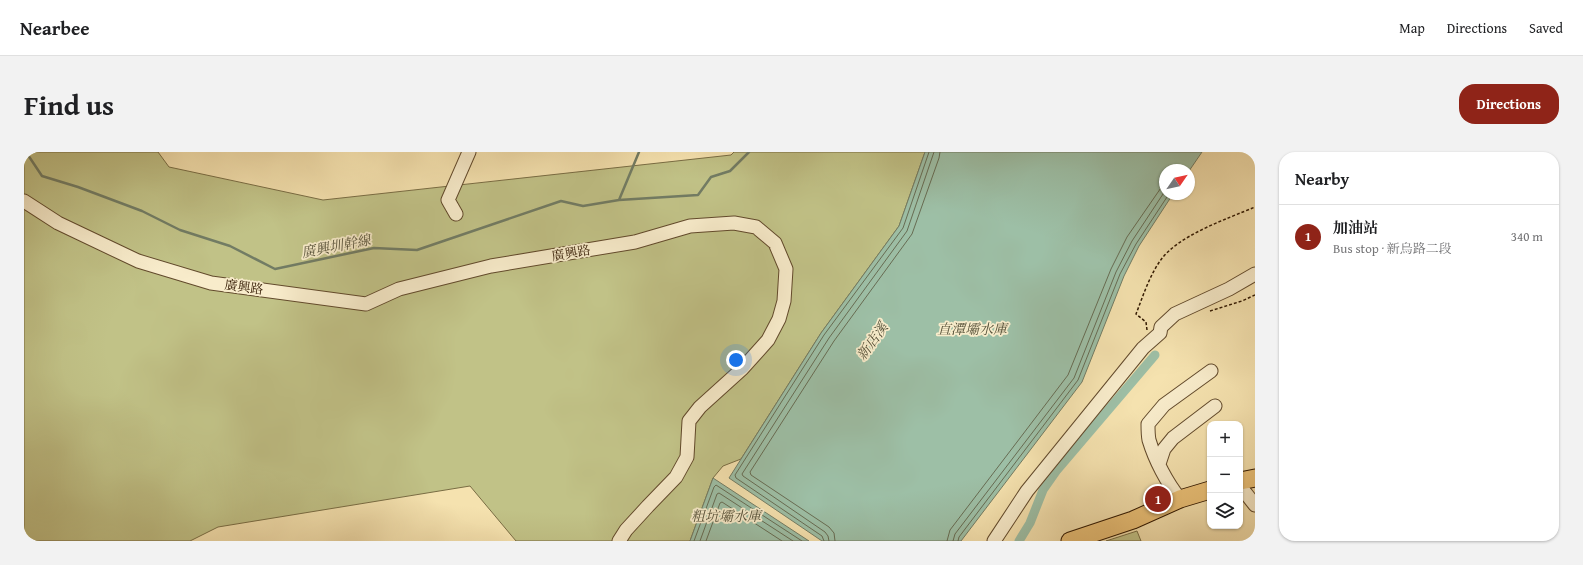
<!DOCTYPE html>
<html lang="en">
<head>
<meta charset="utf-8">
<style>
	body { margin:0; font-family:"Gentium Book Plus","Noto Serif TC",serif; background:#f2f2f2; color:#202124 }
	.controls { position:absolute; right:12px; bottom:12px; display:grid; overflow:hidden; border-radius:8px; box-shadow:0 1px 3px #0004 }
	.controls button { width:36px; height:36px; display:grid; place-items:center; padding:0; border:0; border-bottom:1px solid #e0e0e0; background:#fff; color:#202124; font:20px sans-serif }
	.compass { position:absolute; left:1135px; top:12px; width:36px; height:36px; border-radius:50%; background:#fff; box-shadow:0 1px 3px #0004; rotate:56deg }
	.you { position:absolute; left:712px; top:208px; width:14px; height:14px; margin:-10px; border:3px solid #fff; border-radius:50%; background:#1a73e8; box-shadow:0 0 0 6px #1a73e833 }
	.badge { display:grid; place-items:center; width:26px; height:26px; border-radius:50%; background:#8f2418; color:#fff; font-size:13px; font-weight:700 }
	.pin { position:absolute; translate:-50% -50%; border:2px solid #fff; box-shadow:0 1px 4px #0006 }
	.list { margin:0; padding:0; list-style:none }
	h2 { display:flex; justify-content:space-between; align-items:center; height:52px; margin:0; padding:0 16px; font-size:17px }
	h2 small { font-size:13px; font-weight:400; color:#757577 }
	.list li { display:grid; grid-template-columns:26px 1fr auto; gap:12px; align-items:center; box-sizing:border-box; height:64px; padding:0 16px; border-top:1px solid #e0e0e0 }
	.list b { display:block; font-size:15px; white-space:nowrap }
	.list p { margin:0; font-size:13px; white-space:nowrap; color:#757577 }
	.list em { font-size:13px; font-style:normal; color:#757577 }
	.icon { flex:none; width:22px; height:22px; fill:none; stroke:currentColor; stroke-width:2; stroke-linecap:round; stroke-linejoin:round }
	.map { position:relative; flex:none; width:1231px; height:389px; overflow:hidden; border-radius:16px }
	header { display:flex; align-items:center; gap:24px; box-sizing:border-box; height:56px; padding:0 20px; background:#fff; border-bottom:1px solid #e0e0e0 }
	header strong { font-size:19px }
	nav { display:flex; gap:22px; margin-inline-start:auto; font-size:14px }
	.intro { display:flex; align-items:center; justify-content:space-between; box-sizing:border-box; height:96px; padding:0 24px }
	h1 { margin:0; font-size:28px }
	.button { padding:10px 18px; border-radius:16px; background:#8f2418; color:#fff; font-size:14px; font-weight:700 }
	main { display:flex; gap:24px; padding:0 24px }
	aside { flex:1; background:#fff; border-radius:16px; box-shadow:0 1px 3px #0004 }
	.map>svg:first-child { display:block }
	.green { fill:#c1c287; stroke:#796d44 }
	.water { fill:#9dbfa6; stroke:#727c64 }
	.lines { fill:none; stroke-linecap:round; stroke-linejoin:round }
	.shore { stroke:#676c53; stroke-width:1 }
	.stream { stroke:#727c64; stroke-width:2.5 }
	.canal { stroke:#9dbfa6; stroke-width:9 }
	.minor-casing { stroke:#624a2c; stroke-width:15 }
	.major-casing { stroke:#311800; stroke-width:19 }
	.path { stroke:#311800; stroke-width:1.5; stroke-dasharray:3 2; stroke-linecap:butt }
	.minor { stroke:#f8eccb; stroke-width:13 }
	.major { stroke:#eac178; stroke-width:17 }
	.labels { text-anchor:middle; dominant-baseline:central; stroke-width:3.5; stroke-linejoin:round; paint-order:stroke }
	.street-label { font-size:13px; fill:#311800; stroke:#f8eccb }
	.water-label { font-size:14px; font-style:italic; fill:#57523a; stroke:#f8eccb }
</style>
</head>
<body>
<header>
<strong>Nearbee</strong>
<nav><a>Map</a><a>Directions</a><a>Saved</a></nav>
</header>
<div class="intro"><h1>Find us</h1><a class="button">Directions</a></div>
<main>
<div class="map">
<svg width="1231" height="389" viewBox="0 0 1231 389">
	<rect width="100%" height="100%" fill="#f5e2af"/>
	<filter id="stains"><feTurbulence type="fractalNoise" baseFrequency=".005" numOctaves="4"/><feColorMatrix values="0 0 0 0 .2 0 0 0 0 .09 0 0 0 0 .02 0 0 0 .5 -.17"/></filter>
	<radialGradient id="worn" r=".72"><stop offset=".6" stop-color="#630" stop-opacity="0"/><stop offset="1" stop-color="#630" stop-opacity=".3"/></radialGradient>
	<!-- green -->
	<path class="green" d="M 0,0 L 134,0 L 145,15 L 299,48 L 707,3 L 710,0 L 901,0 L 875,74 L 797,181 L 717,307 L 699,314 L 689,326 L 666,389 L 492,389 L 446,334 L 194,375 L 166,389 L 0,389 Z
		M 1113,379 L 1117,389 L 1082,389 Z"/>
	<!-- water -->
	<path class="water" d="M 901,0 L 1178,0 L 1165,19 L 1141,18 L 1141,42 L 1149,42 L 1115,94 L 1100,124 L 1058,230 L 937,389 L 798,389 L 705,326 L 797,181 L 875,74 Z
		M 689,326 L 785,389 L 666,389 Z"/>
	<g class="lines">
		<!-- shore -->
		<path class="shore" d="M 670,389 L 690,335 L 692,333 L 778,389
			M 676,389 L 693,342 L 695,341 L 769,389
			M 682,389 L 696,351 L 698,350 L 758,389
			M 800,389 L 798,384 L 712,326 L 711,323 L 800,183 L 879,76 L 905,0
			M 805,389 L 804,384 L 801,380 L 719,324 L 718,322 L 805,186 L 883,79 L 910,0
			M 811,389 L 810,381 L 805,375 L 727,323 L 726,320 L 810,189 L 888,82 L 915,6 L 916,0
			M 923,389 L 926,378 L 1044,223 L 1087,117 L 1103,85 L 1141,30
			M 929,389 L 931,382 L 1050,226 L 1092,120 L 1108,89 L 1141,39
			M 934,389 L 935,385 L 1054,228 L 1096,122 L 1112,92 L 1145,42"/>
		<!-- stream -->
		<path class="stream" d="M 2,0 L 18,24 L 54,35 L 118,59 L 156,78 L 206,94 L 251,117 L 350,96 L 393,98 L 537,49 L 559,54 L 595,48 L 674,43 L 687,25 L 706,19 L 725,0
			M 595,48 L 615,0"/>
		<!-- canal -->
		<path class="canal" d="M 995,389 L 1006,371 L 1019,338 L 1033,318 L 1131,203"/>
		<!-- minor casing -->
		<g class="minor-casing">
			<path id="minor" d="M 0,49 L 34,71 L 114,109 L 187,131 L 342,152 L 375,137 L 467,114 L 611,90 L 666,74 L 710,71 L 732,75 L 751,91 L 762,117 L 760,149 L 755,167 L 744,188 L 718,217 L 676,255 L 665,269 L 663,305 L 652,325 L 624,354 L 602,378 L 595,389
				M 432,62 L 424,48 L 445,0
				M 1135,312 L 1140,297 L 1149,286 L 1191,254
				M 1216,334 L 1231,353
				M 1156,347 C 1143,331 1131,308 1125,288 C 1124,283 1124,277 1124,272 L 1140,253 L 1187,219
				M 970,389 L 1003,339 L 1119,196 L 1136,181 L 1137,175 L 1151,162 L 1205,137 L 1231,122"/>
		</g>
		<!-- major casing -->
		<g class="major-casing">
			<path id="major" d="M 1216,329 L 1231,326
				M 1046,389 L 1109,368 L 1156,347 L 1186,338"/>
		</g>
		<!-- path -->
		<path class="path" d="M 1186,159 L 1218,149 L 1231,143
			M 1123,178 L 1122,170 L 1112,162 C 1119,144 1125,125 1136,109 C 1154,83 1203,67 1231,55"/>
		<!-- minor -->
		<use href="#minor" class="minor"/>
		<!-- major -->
		<use href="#major" class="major"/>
	</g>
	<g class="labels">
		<!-- street labels -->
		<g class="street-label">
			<text transform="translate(547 101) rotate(-10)">廣興路</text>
			<text transform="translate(220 135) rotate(8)">廣興路</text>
		</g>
		<!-- water labels -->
		<g class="water-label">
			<text transform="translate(312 94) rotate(-11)">廣興圳幹線</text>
			<text x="948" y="177">直潭壩水庫</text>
			<text transform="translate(848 189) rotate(-54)">新店溪</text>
			<text x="702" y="364">粗坑壩水庫</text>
		</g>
	</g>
	<rect width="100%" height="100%" filter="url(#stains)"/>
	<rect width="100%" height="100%" fill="url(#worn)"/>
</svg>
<div class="controls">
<button>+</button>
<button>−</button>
<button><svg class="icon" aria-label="layers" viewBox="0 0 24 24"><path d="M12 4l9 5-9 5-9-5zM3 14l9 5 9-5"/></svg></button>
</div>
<svg class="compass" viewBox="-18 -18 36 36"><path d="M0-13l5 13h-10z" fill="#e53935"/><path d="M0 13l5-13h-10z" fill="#757577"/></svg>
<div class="you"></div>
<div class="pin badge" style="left:1134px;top:347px">1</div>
</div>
<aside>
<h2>Nearby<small></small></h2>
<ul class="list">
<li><span class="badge">1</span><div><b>加油站</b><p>Bus stop · 新烏路二段</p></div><em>340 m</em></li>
</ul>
</aside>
</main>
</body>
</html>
